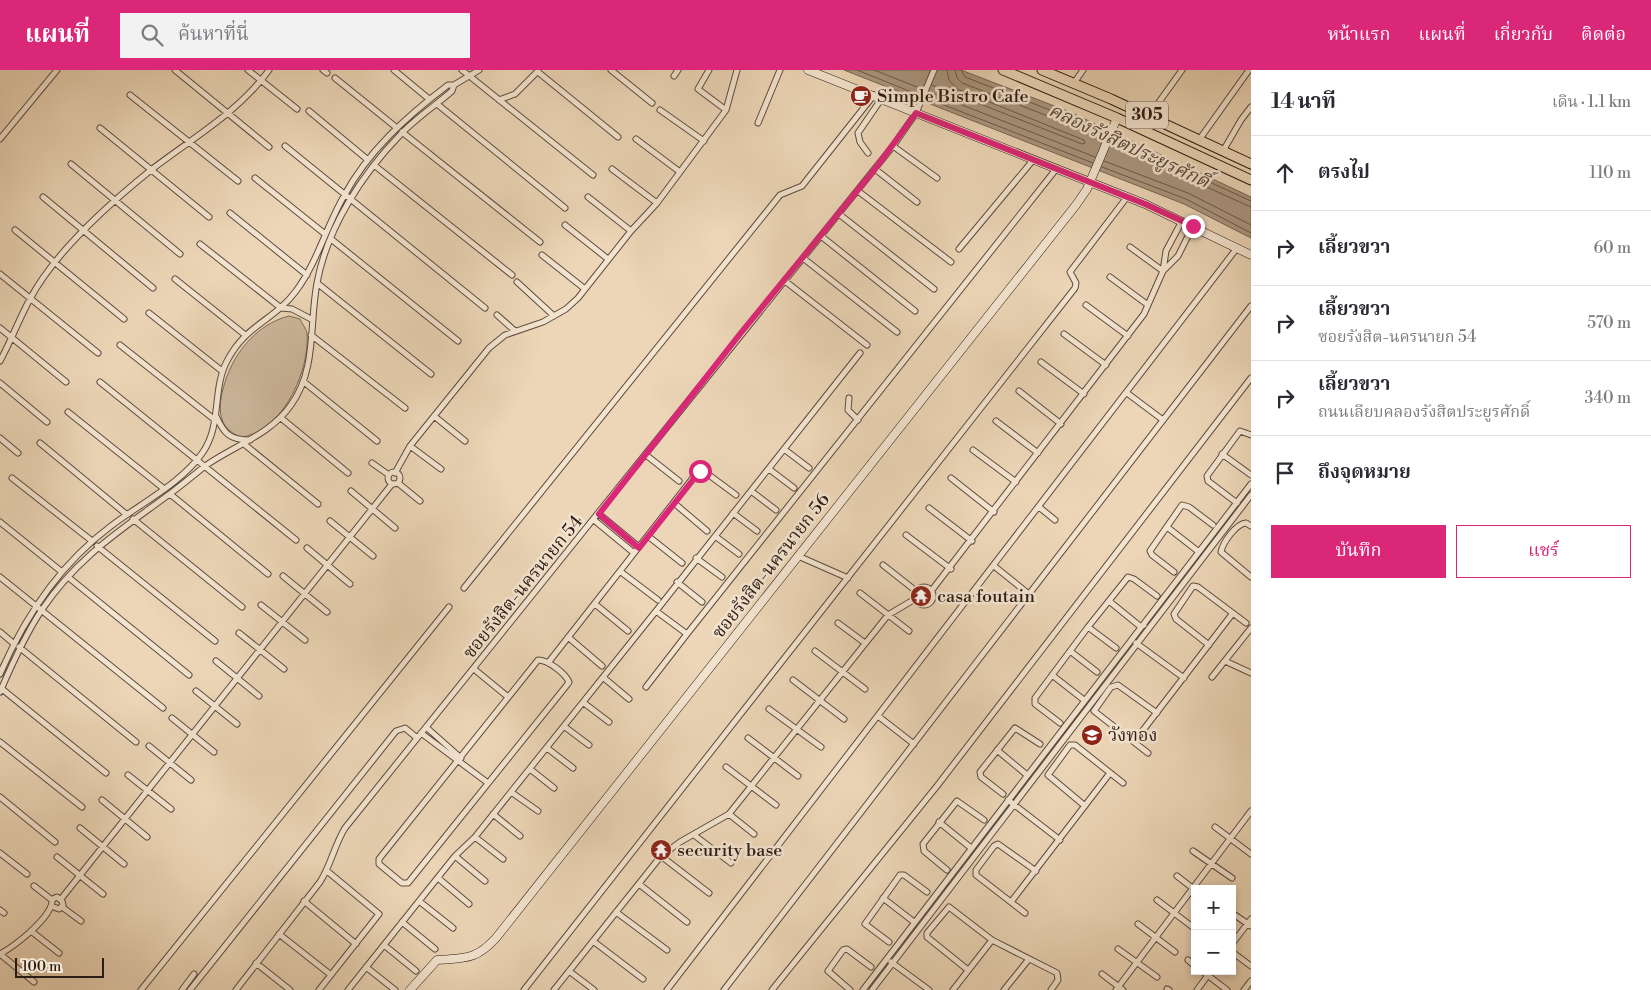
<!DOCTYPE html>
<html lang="th">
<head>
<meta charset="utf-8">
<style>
	body { margin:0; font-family:"Libre Bodoni","Noto Serif Thai",serif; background:#f2f2f3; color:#2b2b33 }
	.controls { position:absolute; right:15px; bottom:15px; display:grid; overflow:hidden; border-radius:0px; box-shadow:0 2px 8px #0003 }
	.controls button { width:45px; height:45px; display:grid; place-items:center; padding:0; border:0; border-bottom:1px solid #e1e1e2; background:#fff; color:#2b2b33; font:25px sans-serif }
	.scale { position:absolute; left:15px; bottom:12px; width:89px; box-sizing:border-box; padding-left:5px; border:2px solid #2e1d15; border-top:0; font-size:14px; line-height:18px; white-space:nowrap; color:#2e1d15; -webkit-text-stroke:4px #f3e4d0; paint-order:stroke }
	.stop { position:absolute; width:15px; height:15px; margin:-11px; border:4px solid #db2777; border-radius:50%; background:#fff }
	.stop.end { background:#db2777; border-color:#fff; box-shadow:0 1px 5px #0008 }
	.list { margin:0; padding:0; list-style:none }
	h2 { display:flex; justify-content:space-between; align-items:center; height:65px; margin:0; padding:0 20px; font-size:21px }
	h2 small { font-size:16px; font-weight:400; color:#7c7c81 }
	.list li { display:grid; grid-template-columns:32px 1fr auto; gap:15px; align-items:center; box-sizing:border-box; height:75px; padding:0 20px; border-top:1px solid #e1e1e2 }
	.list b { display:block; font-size:19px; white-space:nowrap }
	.list p { margin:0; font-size:16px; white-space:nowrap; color:#7c7c81 }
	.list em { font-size:16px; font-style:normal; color:#7c7c81 }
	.actions { display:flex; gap:10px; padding:15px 20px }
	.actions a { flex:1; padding:11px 0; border:1px solid #db2777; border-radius:0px; text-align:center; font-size:18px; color:#db2777 }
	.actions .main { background:#db2777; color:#fff }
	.icon { flex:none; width:28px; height:28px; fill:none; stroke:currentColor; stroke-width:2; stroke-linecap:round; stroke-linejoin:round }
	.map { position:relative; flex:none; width:1251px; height:920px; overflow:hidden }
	header { display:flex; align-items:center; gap:30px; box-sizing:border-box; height:70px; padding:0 25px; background:#db2777; color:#fff }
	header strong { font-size:24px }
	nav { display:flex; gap:28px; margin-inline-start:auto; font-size:18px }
	.search { width:350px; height:45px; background:#f2f2f3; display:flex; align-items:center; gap:12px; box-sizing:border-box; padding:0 18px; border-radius:0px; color:#7c7c81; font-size:19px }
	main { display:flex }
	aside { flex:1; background:#fff }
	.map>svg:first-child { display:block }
	.green { fill:#ccb79b; stroke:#7d6a58 }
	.water { fill:#ab9780; stroke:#796655 }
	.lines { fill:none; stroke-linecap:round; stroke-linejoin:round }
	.shore { stroke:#6c5a4a; stroke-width:1 }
	.street-casing { stroke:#5e4b3e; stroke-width:7 }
	.secondary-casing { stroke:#2e1d15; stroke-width:9 }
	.primary-casing { stroke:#2e1d15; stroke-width:11 }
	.street { stroke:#f3e4d0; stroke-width:5 }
	.secondary { stroke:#f3e4d0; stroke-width:8 }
	.primary { stroke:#ecd6b7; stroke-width:9 }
	.route { stroke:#db2777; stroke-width:6 }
	.labels { text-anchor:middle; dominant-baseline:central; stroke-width:5; stroke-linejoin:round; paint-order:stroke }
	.shield { fill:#f3e4d0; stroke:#69594d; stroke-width:1 }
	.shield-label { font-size:16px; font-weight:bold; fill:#2e1d15 }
	.poi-label { font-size:18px; fill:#2e1d15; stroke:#f3e4d0; text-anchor:start }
	.street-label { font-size:18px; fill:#2e1d15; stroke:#f3e4d0 }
	.water-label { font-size:19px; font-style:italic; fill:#5a483a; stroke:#f3e4d0 }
</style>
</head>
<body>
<header>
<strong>แผนที่</strong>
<div class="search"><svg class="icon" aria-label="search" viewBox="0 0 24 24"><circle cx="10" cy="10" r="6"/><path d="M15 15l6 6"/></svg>ค้นหาที่นี่</div>
<nav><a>หน้าแรก</a><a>แผนที่</a><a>เกี่ยวกับ</a><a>ติดต่อ</a></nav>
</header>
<main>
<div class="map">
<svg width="1251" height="920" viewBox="0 0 1251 920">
	<rect width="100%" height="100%" fill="#ecd6b7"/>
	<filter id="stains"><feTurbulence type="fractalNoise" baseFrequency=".004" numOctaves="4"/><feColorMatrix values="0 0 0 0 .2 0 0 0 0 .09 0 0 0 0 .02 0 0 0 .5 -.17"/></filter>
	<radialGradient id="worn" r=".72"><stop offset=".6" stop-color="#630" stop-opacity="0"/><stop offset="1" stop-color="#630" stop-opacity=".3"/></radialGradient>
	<!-- green -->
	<path class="green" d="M 289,246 L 300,249 C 302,254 306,258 307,263 C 310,299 285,356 247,366 C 241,368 235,365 230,361 C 212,347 223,314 231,297 C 242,273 264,252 289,246 Z"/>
	<!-- water -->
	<path class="water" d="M 844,0 L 961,0 L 1070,42 L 1251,127 L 1251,168 L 1184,134 Z"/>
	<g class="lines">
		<!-- shore -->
		<path class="shore" d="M 857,0 L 919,25
			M 874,0 L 922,19
			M 955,0 L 957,8 L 962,13 L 1066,53 L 1102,70
			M 961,0 L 965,7 L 1068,47 L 1105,64
			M 932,15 L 1082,74 L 1085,73 L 1084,70 L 957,19 L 949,10 L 947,0
			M 929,22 L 1095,87
			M 926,28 L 1093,93
			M 1114,68 L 1251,131
			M 1111,74 L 1251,137
			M 1104,91 L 1188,123 L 1251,155
			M 1102,97 L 1186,129 L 1251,163"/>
		<!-- street casing -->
		<g class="street-casing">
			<path id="street" d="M 175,0 L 269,77
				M 248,0 L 297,39
				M 323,0 L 327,3
				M 394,0 L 429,29
				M 462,0 L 593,105
				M 611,0 L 652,33
				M 709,0 L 698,19 L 726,40
				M 538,2 L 618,67
				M 674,6 L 678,0
				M 335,8 L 397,58
				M 1074,13 L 1083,0
				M 130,25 L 238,111
				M 499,30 L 515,24 L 538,1
				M 437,34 L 565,138
				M 660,40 L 704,71
				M 309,41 L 368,90
				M 1149,46 L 1182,0
				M 758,53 L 780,0
				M 100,58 L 209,147
				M 402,62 L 540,172
				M 0,69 L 57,0
				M 636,69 L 680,102
				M 1199,70 L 1249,0
				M 285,76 L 485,238
				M 893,76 L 937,108
				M 1223,81 L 1241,50 L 1251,37
				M 868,83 L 860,72 L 858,63 L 882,28
				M 71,94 L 180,184
				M 374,95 L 512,205
				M 612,99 L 657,133
				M 875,99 L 917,132
				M 255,108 L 325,164
				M 858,121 L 951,192
				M 43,127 L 153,218
				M 588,127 L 631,161
				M 230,143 L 307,205
				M 839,144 L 934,219
				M 565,155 L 608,189
				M 15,160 L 124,249
				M 821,166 L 915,241
				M 331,169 L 458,271
				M 200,174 L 281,238 L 292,239 L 311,249
				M 1130,177 L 1163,201
				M 959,179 L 1034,89
				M 542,185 L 585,219
				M 803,188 L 897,262
				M 1163,201 L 1178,186 L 1193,156
				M 0,204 L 98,283
				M 1110,207 L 1148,235
				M 175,209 L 244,264
				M 785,211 L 867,275
				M 517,212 L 554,246
				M 317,213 L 431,304
				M 1086,235 L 1128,266
				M 149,243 L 222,301
				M 497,245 L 515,261
				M 0,258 L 66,312
				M 1064,264 L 1106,295
				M 311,265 L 405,338
				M 120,275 L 215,350
				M 0,291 C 11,271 19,249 30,229 C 55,182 110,133 151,100 C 191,69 239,42 269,0
				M 1041,292 L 1084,324
				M 100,312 L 296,470
				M 304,312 L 377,371
				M 0,313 L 47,352
				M 1019,321 L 1061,354
				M 1127,323 L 1163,350
				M 849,328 L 848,340 L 858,350
				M 68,342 L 163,418
				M 216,346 C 224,364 230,370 250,370
				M 434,346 L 465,371
				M 281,348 L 348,403
				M 996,351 L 1038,383
				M 0,368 L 18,383
				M 40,373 L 126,444
				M 244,374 L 318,434
				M 410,376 L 441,399
				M 784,379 L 809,398
				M 973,380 L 1016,412
				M 1222,384 L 1251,405
				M 646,385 L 679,411
				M 372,393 L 389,405
				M 769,399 L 794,418
				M388 408a6 6 0 1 1 12 0a6 6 0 1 1-12 0Z
				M 395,403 L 410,376 L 489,278 L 505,265 L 543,252 L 566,239 L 578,228 L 631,161 L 657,133 L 726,40 L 737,0
				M 12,408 L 92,471
				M 951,408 L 994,442
				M 398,413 L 420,431
				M 351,421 L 395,458
				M 751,421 L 776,440
				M 170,424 L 268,504
				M 674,433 L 707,461
				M 1237,433 L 1208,411 L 1207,406 L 1240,361 L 1251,365
				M 1039,437 L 1055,450
				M 929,438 L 972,471
				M 733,443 L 757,461
				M 599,444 L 639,477
				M 133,449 L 242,537
				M 594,450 L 634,483
				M 330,451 L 373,486
				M 0,452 L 62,502
				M 1251,456 L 1246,453 C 1236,454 1223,472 1221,482 L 1251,507
				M 1167,457 L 1199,482
				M 906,465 L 951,499
				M 648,466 L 682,493
				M 715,466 L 739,484
				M 97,476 L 215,571
				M 307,478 L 350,514
				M 798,486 L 848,508
				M 696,488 L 722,507
				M 883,495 L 916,521
				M 994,496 L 1030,525
				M 621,502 L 658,530
				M 1174,502 L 1152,485 L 1150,481 L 1182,435 L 1189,437 L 1213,455
				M 283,506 L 327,542
				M 0,507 L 163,638
				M 68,507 L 189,605
				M 677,512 L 702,532
				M915 526a9 9 0 1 1 18 0a9 9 0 1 1-18 0Z
				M 464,518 L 780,125 L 802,116 L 874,25
				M 932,520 L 1144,244 L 1163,201 L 1166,181 L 1182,151
				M 860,523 L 909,561
				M 1109,531 L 1141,557 L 1144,555
				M 595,534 L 628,561
				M 261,535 L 305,570
				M 656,541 L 860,283
				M 838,553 L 865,573
				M 0,562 L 13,573
				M 239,563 L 284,599
				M 568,567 L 602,596
				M 1136,573 L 1184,608
				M 1209,575 L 1176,549 L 1174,544 L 1193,516 L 1198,517 L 1246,553
				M 19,577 L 136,672
				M 1116,578 L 1088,557 L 1128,507 L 1134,509 L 1157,526
				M 815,581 L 865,619
				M 1070,581 L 1097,602
				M 538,590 C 548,590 565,603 569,612 L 567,615 L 408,813 L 402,813 L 379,794 L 379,789 Z
				M 216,591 L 259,626
				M 1225,591 L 1251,603
				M 548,593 L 696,404 L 705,402 L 736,425
				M 474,599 L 508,627
				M 0,604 C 25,546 60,494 111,456 C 140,434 183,412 203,382 C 222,354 212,320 227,291 C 246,254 274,251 296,221 C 317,193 326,157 344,126 C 368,81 407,46 448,15 L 454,15
				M 1052,605 L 1084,630
				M 1212,607 L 1251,558
				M 604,608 L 629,629
				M 793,610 L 844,649
				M 646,617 L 687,564
				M 2,619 L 106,703
				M 196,621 L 237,654
				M 0,622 C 12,594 24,567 41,541 C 77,487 121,460 171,423 C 183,414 194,405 205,396 C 235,375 270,365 291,335 C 317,299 309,255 317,213 C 327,158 362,104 401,64 C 416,48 436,35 452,21 L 454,15 L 479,0
				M 584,633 L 609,652
				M 769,639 L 821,677
				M 878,646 L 914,674
				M 172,648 L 214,682
				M 1060,653 L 1035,634 L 1035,628 L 1088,557
				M 426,657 L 461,688
				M 565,657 L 589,675
				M 421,663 L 488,713
				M 748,668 L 798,706
				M 0,672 L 82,737
				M 1134,672 L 1233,543
				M 149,676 L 191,710
				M 547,678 L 573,698
				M 997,680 L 1027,705
				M 1148,683 L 1094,641 L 1111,617 L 1118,615 L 1157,643
				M 726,697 L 776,735
				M 530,699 L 554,718
				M 128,705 L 171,739
				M 511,722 L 538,741
				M 1003,724 L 981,707 L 980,702 L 1015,658 L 1040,674
				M 0,727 L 55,772
				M 102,730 L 147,767
				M 1008,730 L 1060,770
				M 1085,736 L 1048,705 L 1070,675 L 1075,675 L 1123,713
				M 493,744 L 520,766
				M 729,744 L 754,764
				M 939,752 L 971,778
				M 1215,757 L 1251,784
				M 80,758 L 124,794
				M 694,765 L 731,793
				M 475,767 L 503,789
				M 1193,781 L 1232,808
				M 0,783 L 27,804
				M 455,786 L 485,811
				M 661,786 L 709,823
				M 57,787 L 103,824
				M 947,800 L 924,781 L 923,774 L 957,731 L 984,750
				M 1177,806 L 1195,820
				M 438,808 L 469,834
				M 639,814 L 687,852
				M 34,816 L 52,830
				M 883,828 L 914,852
				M 61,829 L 392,414
				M 1157,830 L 1194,858
				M 304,831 L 356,874
				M 419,831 L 453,858
				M 1011,832 L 1110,703
				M 62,837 L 81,851
				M 0,840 L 4,843
				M 616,842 L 667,880
				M 1025,843 L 976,805 L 976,800 L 994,776 L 998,774 L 1036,801
				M 1232,843 L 1251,856
				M 402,852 L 435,879
				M 1138,854 L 1175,882
				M 31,861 L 59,883
				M 279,864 L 331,905
				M 593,871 L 643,909
				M 889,872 L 865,854 L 900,805 L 904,805 L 927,822
				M 1232,874 L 1251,849
				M 384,875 L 416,901
				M 1118,879 L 1157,907
				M 1232,882 L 1251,896
				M 0,884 C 15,876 45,852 51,836 C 52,833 52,831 53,829 L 57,827 L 62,831 L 63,835 L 59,839 L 51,836
				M 0,884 L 34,912
				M 1188,890 L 1195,896
				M 891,892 L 929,920
				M 256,893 L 290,920
				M 366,897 L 395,920
				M 968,900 L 927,867 L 927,863 L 949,837 L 992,870 L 1057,903 L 1058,910 L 1051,920
				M 569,901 L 594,920
				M 1202,901 L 1227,920
				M 1102,904 L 1123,920
				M 1167,919 L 1169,920
				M 141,920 L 449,537
				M 182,920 L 194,904
				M 190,920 L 396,661 L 405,658 L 417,668
				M 236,920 L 320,812 C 331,795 334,776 345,758 L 893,76 L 916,43 L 934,0
				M 319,920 L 379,844 L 327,801
				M 348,920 L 455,786 L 475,767 L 656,541 L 687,564 L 1057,98
				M 524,920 L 1075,218 L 1076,213 L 1070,202 L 1127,127
				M 554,920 L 661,786 L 680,772 L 729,744 L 888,545 L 915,529
				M 667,920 L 1237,178
				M 724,920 L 1251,236
				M 772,920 L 937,716 L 1251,308
				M 850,920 L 828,901 L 843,880 L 847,879 L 871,897
				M 863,920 L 1251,414
				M 872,920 L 1251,425
				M 953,920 L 992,870
				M 1004,920 L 1029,889
				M 1116,920 L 1251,741
				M 1197,920 L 1211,901
				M 1244,920 L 1251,911"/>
		</g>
		<!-- secondary casing -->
		<g class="secondary-casing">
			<path id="secondary" d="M 808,0 L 1145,134 L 1251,185
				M 410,920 L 437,890 C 465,888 476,890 496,868 L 1076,135 L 1087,119 L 1117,48"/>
		</g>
		<!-- primary casing -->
		<g class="primary-casing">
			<path id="primary" d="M 1003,0 L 1117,48 L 1251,110
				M 1042,0 L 1111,29 L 1251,94"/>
		</g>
		<!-- street -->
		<use href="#street" class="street"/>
		<!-- secondary -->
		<use href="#secondary" class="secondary"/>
		<!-- primary -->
		<use href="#primary" class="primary"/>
	</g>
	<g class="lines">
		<!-- route -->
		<path class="route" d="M 700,401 L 639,478 L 599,444 L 740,264 L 875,99 L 916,43 L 1145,134 L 1193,156"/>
	</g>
	<!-- icons -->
	<defs>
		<g id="cafe-disc" transform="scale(1.125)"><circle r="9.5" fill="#8f2418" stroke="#f3e4d0"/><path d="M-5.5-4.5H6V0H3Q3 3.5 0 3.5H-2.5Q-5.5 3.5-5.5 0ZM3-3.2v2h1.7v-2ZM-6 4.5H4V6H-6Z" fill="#fff"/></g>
		<g id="temple-disc" transform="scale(1.125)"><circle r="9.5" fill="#8f2418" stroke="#f3e4d0"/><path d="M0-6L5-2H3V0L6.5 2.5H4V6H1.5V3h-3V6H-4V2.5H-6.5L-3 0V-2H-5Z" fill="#fff"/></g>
		<g id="school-disc" transform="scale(1.125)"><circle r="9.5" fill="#8f2418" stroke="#f3e4d0"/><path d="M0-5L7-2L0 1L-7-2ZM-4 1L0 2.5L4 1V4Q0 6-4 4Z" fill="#fff"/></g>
	</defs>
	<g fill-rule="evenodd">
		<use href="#cafe-disc" x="861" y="26"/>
		<use href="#temple-disc" x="921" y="526"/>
		<use href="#school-disc" x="1092" y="665"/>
		<use href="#temple-disc" x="661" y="780"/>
	</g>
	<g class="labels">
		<!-- shield labels -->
		<rect class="shield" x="1126" y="31.5" width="42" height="27" rx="4"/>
		<g class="shield-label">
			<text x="1147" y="45">305</text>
		</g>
		<!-- poi labels -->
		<g class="poi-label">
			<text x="877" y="26">Simple Bistro Cafe</text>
			<text x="937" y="526">casa foutain</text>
			<text x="1108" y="665">วังทอง</text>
			<text x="677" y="780">security base</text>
		</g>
		<!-- street labels -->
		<g class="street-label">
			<text transform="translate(771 496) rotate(-52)">ซอยรังสิต-นครนายก 56</text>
			<text transform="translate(523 517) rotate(-51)">ซอยรังสิต-นครนายก 54</text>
		</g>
		<!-- water labels -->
		<g class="water-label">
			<text transform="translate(1129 76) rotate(25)">คลองรังสิตประยูรศักดิ์</text>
		</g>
	</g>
	<rect width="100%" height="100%" filter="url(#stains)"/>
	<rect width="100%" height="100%" fill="url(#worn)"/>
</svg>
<div class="controls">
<button>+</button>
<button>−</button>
</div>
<div class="scale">100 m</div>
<div class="stop" style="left:700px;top:401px"></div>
<div class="stop end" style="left:1193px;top:156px"></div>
</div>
<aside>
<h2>14 นาที<small>เดิน · 1.1 km</small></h2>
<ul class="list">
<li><svg class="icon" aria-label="ahead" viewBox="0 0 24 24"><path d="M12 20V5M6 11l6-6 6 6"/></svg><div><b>ตรงไป</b></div><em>110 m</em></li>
<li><svg class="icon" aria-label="right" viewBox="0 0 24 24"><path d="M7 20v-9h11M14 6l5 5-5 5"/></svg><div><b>เลี้ยวขวา</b></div><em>60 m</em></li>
<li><svg class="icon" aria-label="right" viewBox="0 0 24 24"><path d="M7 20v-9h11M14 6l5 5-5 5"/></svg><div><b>เลี้ยวขวา</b><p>ซอยรังสิต-นครนายก 54</p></div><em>570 m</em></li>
<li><svg class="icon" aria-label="right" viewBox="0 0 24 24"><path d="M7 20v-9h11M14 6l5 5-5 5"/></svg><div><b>เลี้ยวขวา</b><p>ถนนเลียบคลองรังสิตประยูรศักดิ์</p></div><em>340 m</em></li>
<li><svg class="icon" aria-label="arrive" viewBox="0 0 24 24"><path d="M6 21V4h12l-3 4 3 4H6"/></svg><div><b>ถึงจุดหมาย</b></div></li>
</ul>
<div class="actions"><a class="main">บันทึก</a><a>แชร์</a></div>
</aside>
</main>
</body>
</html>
